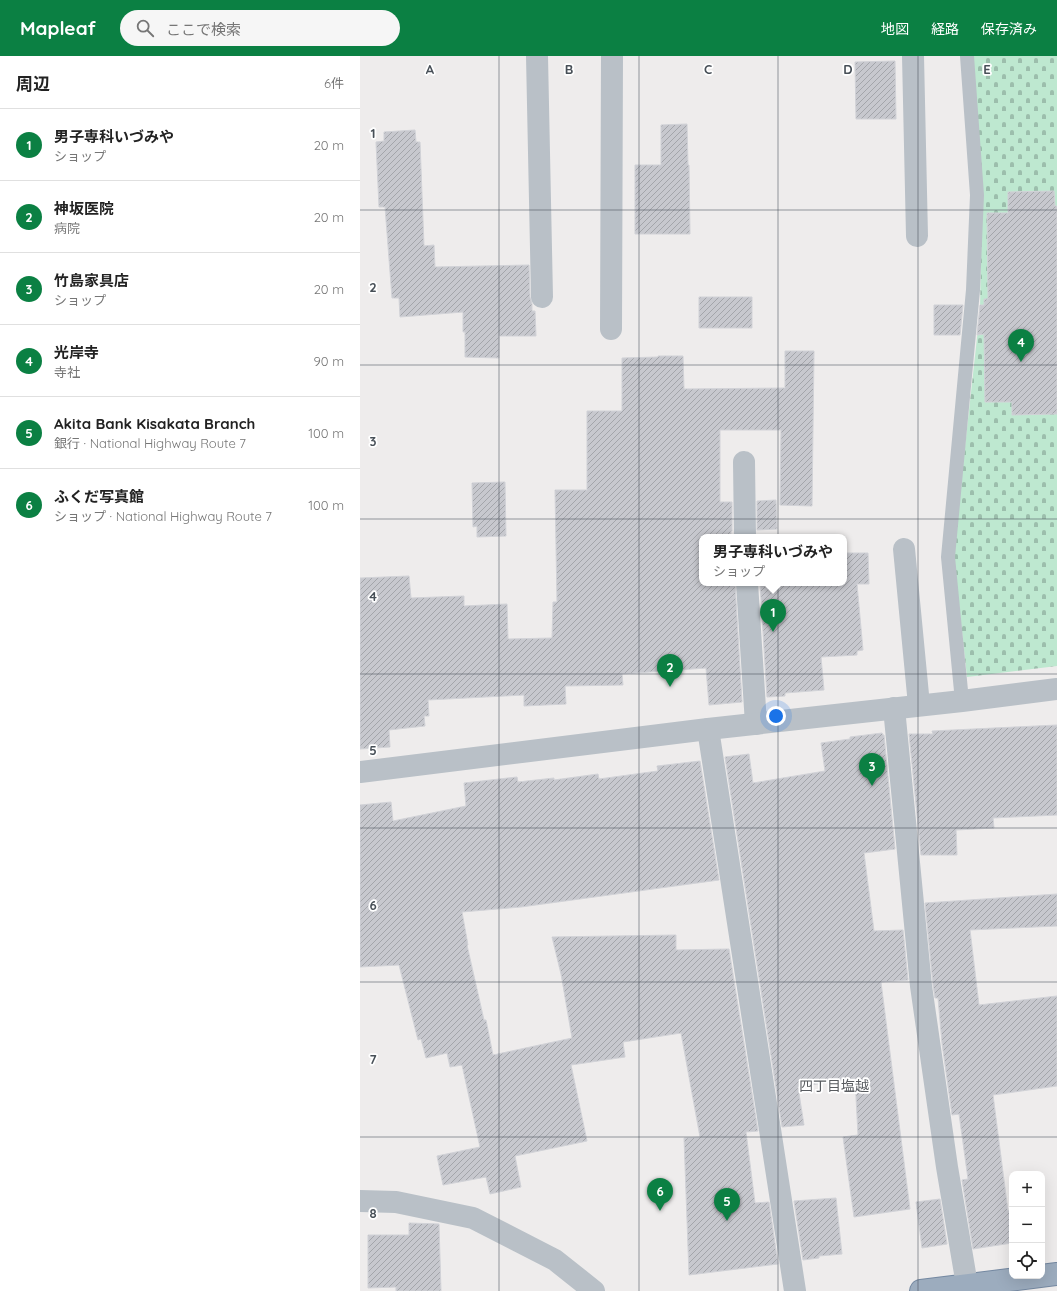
<!DOCTYPE html>
<html lang="ja">
<head>
<meta charset="utf-8">
<style>
	body { margin:0; font-family:Quicksand,"Noto Sans JP",sans-serif; background:#f6f6f6; color:#222 }
	.controls { position:absolute; right:12px; bottom:12px; display:grid; overflow:hidden; border-radius:8px; box-shadow:0 4px 16px #0002 }
	.controls button { width:36px; height:36px; display:grid; place-items:center; padding:0; border:0; border-bottom:1px solid #e0e0e0; background:#fff; color:#222; font:20px sans-serif }
	.you { position:absolute; left:416px; top:660px; width:14px; height:14px; margin:-10px; border:3px solid #fff; border-radius:50%; background:#1a73e8; box-shadow:0 0 0 6px #1a73e833 }
	.badge { display:grid; place-items:center; width:26px; height:26px; border-radius:50%; background:#0b8043; color:#fff; font-size:13px; font-weight:700 }
	.pin { position:absolute; translate:-50% -33px; filter:drop-shadow(0 1px 2px #0008) }
	.pin::after { content:''; position:absolute; top:21px; width:14px; height:12px; background:inherit; clip-path:polygon(0 0,100% 0,50% 100%) }
	.popup { position:absolute; left:339px; top:478px; width:148px; height:52px; box-sizing:border-box; display:grid; place-content:center; border-radius:8px; background:#fff; filter:drop-shadow(0 1px 3px #0005); font-size:13px; white-space:nowrap; color:#767676 }
	.popup b { font-size:15px; color:#222 }
	.popup::after { content:''; position:absolute; left:50%; top:100%; margin-left:-8px; border:8px solid transparent; border-top-color:#fff }
	.list { margin:0; padding:0; list-style:none }
	h2 { display:flex; justify-content:space-between; align-items:center; height:52px; margin:0; padding:0 16px; font-size:17px }
	h2 small { font-size:13px; font-weight:400; color:#767676 }
	.list li { display:grid; grid-template-columns:26px 1fr auto; gap:12px; align-items:center; box-sizing:border-box; height:72px; padding:0 16px; border-top:1px solid #e0e0e0 }
	.list b { display:block; font-size:15px; white-space:nowrap }
	.list p { margin:0; font-size:13px; white-space:nowrap; color:#767676 }
	.list em { font-size:13px; font-style:normal; color:#767676 }
	.icon { flex:none; width:22px; height:22px; fill:none; stroke:currentColor; stroke-width:2; stroke-linecap:round; stroke-linejoin:round }
	.map { position:relative; flex:none; width:697px; height:1235px; overflow:hidden }
	header { display:flex; align-items:center; gap:24px; box-sizing:border-box; height:56px; padding:0 20px; background:#0b8043; color:#fff }
	header strong { font-size:19px }
	nav { display:flex; gap:22px; margin-inline-start:auto; font-size:14px }
	.search { width:280px; height:36px; background:#f6f6f6; display:flex; align-items:center; gap:10px; box-sizing:border-box; padding:0 14px; border-radius:22px; color:#767676; font-size:15px }
	main { display:flex }
	aside { flex:1; background:#fff }
	.map>svg:first-child { display:block }
	.cemetery { fill:url(#cemetery-stones) }
	.building { fill:url(#building-hatch); stroke:#d1d2d7 }
	.lines { fill:none; stroke-linecap:round; stroke-linejoin:round }
	.trunk-casing { stroke:#7488a1; stroke-width:24 }
	.service { stroke:#b9c0c7; stroke-width:14 }
	.minor { stroke:#b9c0c7; stroke-width:22 }
	.tertiary { stroke:#b9c0c7; stroke-width:22 }
	.trunk { stroke:#9cacbe; stroke-width:22 }
	.grid { fill:none; stroke:#474f57; stroke-width:1; stroke-opacity:0.55 }
	.labels { text-anchor:middle; dominant-baseline:central; stroke-width:3.5; stroke-linejoin:round; paint-order:stroke }
	.quarter-label { font-size:14px; fill:#595c60; stroke:#fff }
	.grid-label { font-size:13px; text-anchor:middle; font-weight:bold; fill:#474f57; stroke:#fff; stroke-width:3.5; stroke-linejoin:round; paint-order:stroke }
</style>
</head>
<body>
<header>
<strong>Mapleaf</strong>
<div class="search"><svg class="icon" aria-label="search" viewBox="0 0 24 24"><circle cx="10" cy="10" r="6"/><path d="M15 15l6 6"/></svg>ここで検索</div>
<nav><a>地図</a><a>経路</a><a>保存済み</a></nav>
</header>
<main>
<aside>
<h2>周辺<small>6件</small></h2>
<ul class="list">
<li><span class="badge">1</span><div><b>男子専科いづみや</b><p>ショップ</p></div><em>20 m</em></li>
<li><span class="badge">2</span><div><b>神坂医院</b><p>病院</p></div><em>20 m</em></li>
<li><span class="badge">3</span><div><b>竹島家具店</b><p>ショップ</p></div><em>20 m</em></li>
<li><span class="badge">4</span><div><b>光岸寺</b><p>寺社</p></div><em>90 m</em></li>
<li><span class="badge">5</span><div><b>Akita Bank Kisakata Branch</b><p>銀行 · National Highway Route 7</p></div><em>100 m</em></li>
<li><span class="badge">6</span><div><b>ふくだ写真館</b><p>ショップ · National Highway Route 7</p></div><em>100 m</em></li>
</ul>
</aside>
<div class="map">
<svg width="697" height="1235" viewBox="0 0 697 1235">
	<defs>
		<pattern id="cemetery-stones" width="16" height="16" patternUnits="userSpaceOnUse"><rect width="16" height="16" fill="#bee8d0"/><path d="M2 7V4a2 2 0 0 1 4 0v3zM10 15v-3a2 2 0 0 1 4 0v3z" fill="#9cbeac"/></pattern>
		<pattern id="building-hatch" width="6" height="6" patternUnits="userSpaceOnUse"><rect width="6" height="6" fill="#c7c8ce"/><path d="M-1 1l2-2M0 6l6-6M5 7l2-2" fill="none" stroke="#a3a5aa"/></pattern>
	</defs>
	<rect width="100%" height="100%" fill="#eeecec"/>
	<!-- cemetery -->
	<path class="cemetery" d="M 612,0 L 697,0 L 697,610 L 607,621 L 594,503 L 598,454 L 620,255 L 622,146 Z"/>
	<!-- building -->
	<path class="building" d="M 535,5 L 536,63 L 496,63 L 495,6 Z
		M 327,68 L 328,109 L 329,109 L 330,178 L 275,178 L 275,109 L 301,109 L 301,69 Z
		M 55,74 L 56,86 L 60,86 L 64,190 L 74,189 L 75,211 L 169,209 L 170,241 L 172,248 L 172,255 L 175,255 L 176,280 L 139,280 L 139,302 L 105,301 L 105,276 L 103,276 L 103,256 L 40,261 L 39,242 L 32,242 L 25,151 L 19,151 L 16,86 L 24,85 L 24,76 Z
		M 694,135 L 695,150 L 697,150 L 697,358 L 652,359 L 652,346 L 625,346 L 624,278 L 617,279 L 620,249 L 624,249 L 624,243 L 628,243 L 627,157 L 648,157 L 648,136 Z
		M 339,241 L 392,241 L 392,272 L 339,272 Z
		M 574,249 L 603,249 L 600,279 L 574,279 Z
		M 425,295 L 454,295 L 452,450 L 420,449 L 421,374 L 360,374 L 360,446 L 372,446 L 372,475 L 371,475 L 371,481 L 342,481 L 342,527 L 375,527 L 382,646 L 349,649 L 346,612 L 262,618 L 263,629 L 205,630 L 206,648 L 164,650 L 164,639 L 68,644 L 69,660 L 64,660 L 65,670 L 29,674 L 30,691 L 0,693 L 0,522 L 49,520 L 51,542 L 104,540 L 104,550 L 147,548 L 148,583 L 192,582 L 193,546 L 197,546 L 195,434 L 227,434 L 227,355 L 262,355 L 262,302 L 298,301 L 298,300 L 323,300 L 324,333 L 425,332 Z
		M 145,426 L 146,480 L 117,481 L 117,470 L 113,471 L 112,427 Z
		M 416,444 L 417,473 L 397,474 L 397,445 Z
		M 484,497 L 508,497 L 509,528 L 497,528 L 503,594 L 497,595 L 497,599 L 461,601 L 464,634 L 425,637 L 425,640 L 407,641 L 400,527 L 484,527 Z
		M 697,669 L 697,759 L 633,762 L 634,772 L 596,774 L 597,799 L 561,799 L 549,678 L 573,678 L 572,675 Z
		M 522,677 L 523,679 L 524,679 L 535,793 L 504,797 L 514,875 L 543,874 L 548,924 L 521,926 L 550,1153 L 494,1161 L 483,1081 L 498,1079 L 495,1022 L 438,1031 L 444,1069 L 422,1071 L 365,701 L 389,698 L 393,727 L 465,715 L 461,687 L 490,683 L 490,681 Z
		M 340,705 L 359,824 L 161,851 L 102,856 L 108,889 L 107,889 L 124,964 L 126,964 L 133,999 L 212,982 L 201,918 L 192,881 L 316,879 L 316,894 L 369,893 L 398,1075 L 386,1076 L 395,1147 L 409,1146 L 418,1208 L 329,1219 L 324,1082 L 340,1081 L 321,977 L 263,986 L 265,1001 L 211,1009 L 227,1085 L 155,1100 L 161,1131 L 130,1138 L 126,1121 L 83,1129 L 77,1100 L 120,1091 L 102,1009 L 90,1011 L 87,997 L 66,1002 L 61,983 L 58,984 L 39,909 L 0,911 L 0,749 L 31,746 L 33,765 L 106,750 L 104,727 L 157,721 L 158,726 L 194,722 L 194,724 L 238,718 L 239,723 L 298,715 L 297,710 Z
		M 697,838 L 697,870 L 610,874 L 619,949 L 697,940 L 697,1030 L 633,1039 L 648,1155 L 649,1154 L 652,1173 L 652,1187 L 613,1193 L 602,1124 L 608,1123 L 599,1058 L 592,1059 L 582,987 L 578,942 L 575,942 L 573,929 L 565,847 Z
		M 476,1142 L 482,1198 L 459,1200 L 459,1202 L 443,1204 L 434,1145 Z
		M 580,1143 L 587,1188 L 562,1192 L 556,1146 Z
		M 49,1167 L 79,1168 L 81,1235 L 36,1235 L 36,1231 L 8,1232 L 8,1179 L 49,1179 Z"/>
	<g class="lines">
		<!-- trunk casing -->
		<g class="trunk-casing">
			<path id="trunk" d="M 561,1235 L 697,1218"/>
		</g>
		<!-- service -->
		<path class="service" d="M 602,645 L 588,501 L 613,234 L 617,139 L 607,0"/>
		<!-- minor -->
		<path class="minor" d="M 177,0 L 182,241
			M 553,0 L 557,180
			M 251,273 L 252,0
			M 384,406 L 385,481
			M 544,493 L 559,649
			M 387,527 L 396,668
			M 534,652 L 561,930 L 587,1111 L 608,1235
			M 348,673 L 435,1235
			M 0,1145 L 36,1146 L 113,1162 L 195,1204 L 234,1235"/>
		<!-- tertiary -->
		<path class="tertiary" d="M 0,716 L 348,673 L 602,645 L 697,633"/>
		<!-- trunk -->
		<use href="#trunk" class="trunk"/>
	</g>
	<!-- grid -->
	<path class="grid" d="M 139,0 L 139,1235M 279,0 L 279,1235M 418,0 L 418,1235M 558,0 L 558,1235M 0,154 L 697,154M 0,309 L 697,309M 0,463 L 697,463M 0,618 L 697,618M 0,772 L 697,772M 0,926 L 697,926M 0,1081 L 697,1081"/>
	<g class="labels">
		<!-- quarter labels -->
		<g class="quarter-label">
			<text x="474" y="1030">四丁目塩越</text>
		</g>
	</g>
	<g class="grid-label">
		<text x="70" y="18">A</text>
		<text x="209" y="18">B</text>
		<text x="348" y="18">C</text>
		<text x="488" y="18">D</text>
		<text x="627" y="18">E</text>
		<text x="13" y="82">1</text>
		<text x="13" y="236">2</text>
		<text x="13" y="390">3</text>
		<text x="13" y="545">4</text>
		<text x="13" y="699">5</text>
		<text x="13" y="854">6</text>
		<text x="13" y="1008">7</text>
		<text x="13" y="1162">8</text>
	</g>
</svg>
<div class="controls">
<button>+</button>
<button>−</button>
<button><svg class="icon" aria-label="locate" viewBox="0 0 24 24"><circle cx="12" cy="12" r="6"/><path d="M12 2v4M12 18v4M2 12h4M18 12h4"/></svg></button>
</div>
<div class="you"></div>
<div class="pin badge" style="left:413px;top:576px">1</div>
<div class="popup"><b>男子専科いづみや</b>ショップ</div>
<div class="pin badge" style="left:310px;top:631px">2</div>
<div class="pin badge" style="left:512px;top:730px">3</div>
<div class="pin badge" style="left:661px;top:306px">4</div>
<div class="pin badge" style="left:367px;top:1165px">5</div>
<div class="pin badge" style="left:300px;top:1155px">6</div>
</div>
</main>
</body>
</html>
